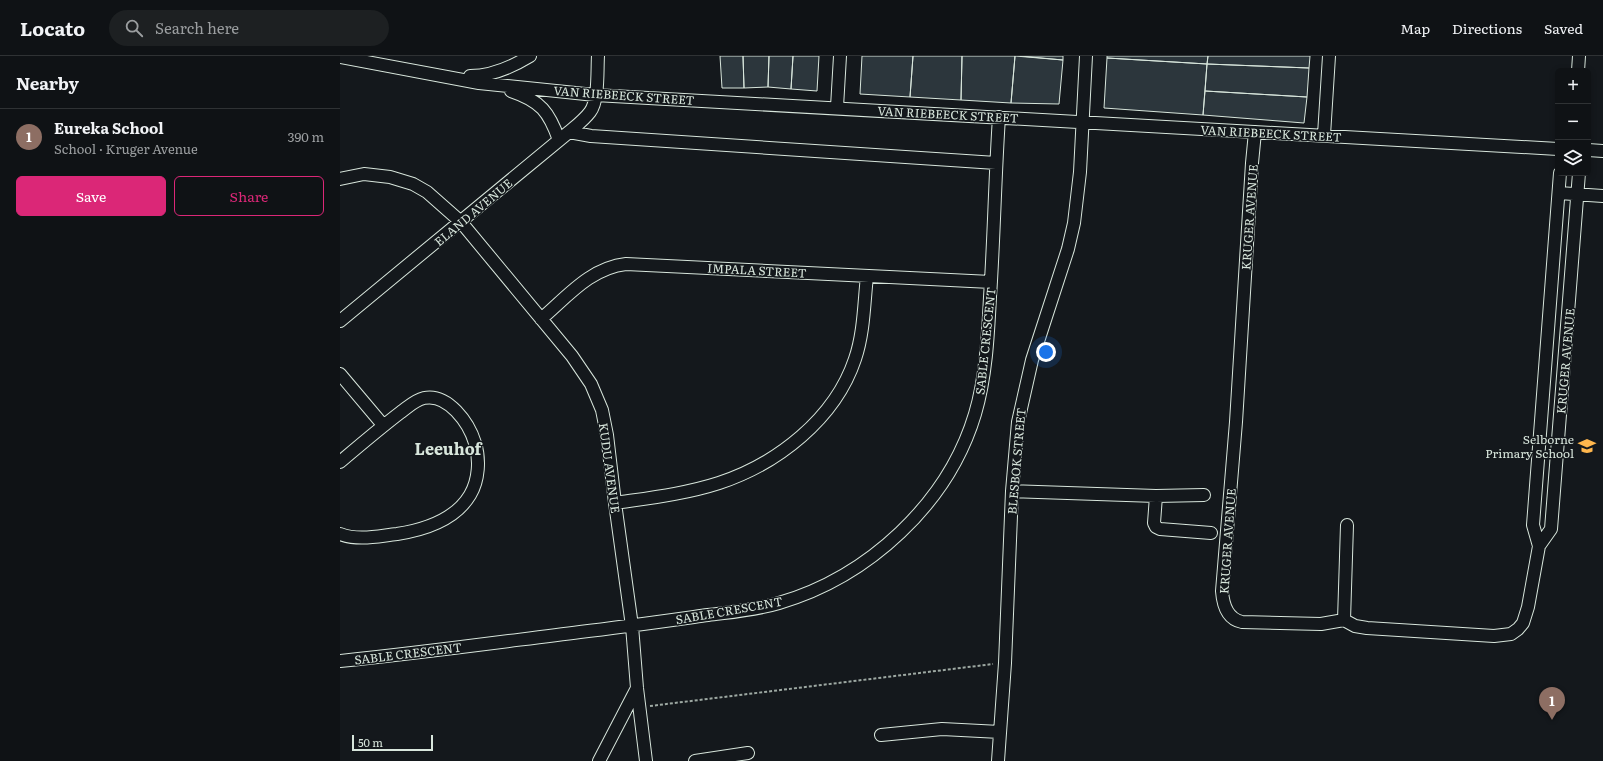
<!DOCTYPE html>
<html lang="en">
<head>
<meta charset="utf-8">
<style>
	body { margin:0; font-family:Literata,serif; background:#1d2022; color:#f1f3f6 }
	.controls { position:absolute; right:12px; top:12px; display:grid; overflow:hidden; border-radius:6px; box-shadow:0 2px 6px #0003 }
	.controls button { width:36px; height:36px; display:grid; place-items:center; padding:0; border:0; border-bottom:1px solid #2f3234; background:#0f1215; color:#f1f3f6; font:20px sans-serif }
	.scale { position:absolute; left:12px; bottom:10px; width:81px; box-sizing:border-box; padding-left:4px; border:2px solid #d8e6dc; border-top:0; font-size:11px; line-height:14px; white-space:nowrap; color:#d8e6dc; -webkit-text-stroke:3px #14181c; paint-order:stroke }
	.you { position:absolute; left:706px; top:296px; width:14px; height:14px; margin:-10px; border:3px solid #fff; border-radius:50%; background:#1a73e8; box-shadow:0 0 0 6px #1a73e833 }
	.badge { display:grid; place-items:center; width:26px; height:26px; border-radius:50%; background:#db2777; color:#fff; font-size:13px; font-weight:700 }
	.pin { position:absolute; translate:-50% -33px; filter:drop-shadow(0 1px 2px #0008) }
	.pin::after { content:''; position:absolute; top:21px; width:14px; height:12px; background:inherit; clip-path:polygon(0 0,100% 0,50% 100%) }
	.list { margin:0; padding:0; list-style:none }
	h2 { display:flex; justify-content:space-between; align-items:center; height:52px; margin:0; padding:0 16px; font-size:17px }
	h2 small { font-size:13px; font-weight:400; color:#9b9ea0 }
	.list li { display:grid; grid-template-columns:26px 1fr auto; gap:12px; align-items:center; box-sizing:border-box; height:56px; padding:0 16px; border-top:1px solid #2f3234 }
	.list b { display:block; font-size:15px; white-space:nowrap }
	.list p { margin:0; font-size:13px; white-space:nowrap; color:#9b9ea0 }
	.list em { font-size:13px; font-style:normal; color:#9b9ea0 }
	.actions { display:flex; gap:8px; padding:12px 16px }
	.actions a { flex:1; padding:9px 0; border:1px solid #db2777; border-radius:6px; text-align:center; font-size:14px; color:#db2777 }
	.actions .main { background:#db2777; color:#fff }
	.icon { flex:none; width:22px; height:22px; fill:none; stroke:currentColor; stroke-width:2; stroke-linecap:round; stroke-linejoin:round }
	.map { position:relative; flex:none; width:1263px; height:705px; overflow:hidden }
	header { display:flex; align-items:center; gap:24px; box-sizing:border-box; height:56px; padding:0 20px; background:#0f1215; border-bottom:1px solid #2f3234 }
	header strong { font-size:19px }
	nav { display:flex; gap:22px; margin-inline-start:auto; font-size:14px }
	.search { width:280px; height:36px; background:#1d2022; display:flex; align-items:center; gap:10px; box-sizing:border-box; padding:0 14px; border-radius:22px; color:#9b9ea0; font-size:15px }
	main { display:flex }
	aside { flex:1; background:#0f1215 }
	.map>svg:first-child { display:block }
	.building { fill:#2c363c; stroke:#d8e6dc }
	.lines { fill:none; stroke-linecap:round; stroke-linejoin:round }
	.minor-casing { stroke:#d8e6dc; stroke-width:14 }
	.path { stroke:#9da8a2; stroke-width:2; stroke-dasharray:3 2; stroke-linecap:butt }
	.minor { stroke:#14181c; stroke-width:12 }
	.labels { text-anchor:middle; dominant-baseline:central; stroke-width:3; stroke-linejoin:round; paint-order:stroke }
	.street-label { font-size:12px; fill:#d8e6dc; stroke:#14181c }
	.poi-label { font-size:12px; fill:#d8e6dc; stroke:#14181c; text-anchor:end }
	.district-label { font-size:16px; font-weight:bold; fill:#d8e6dc; stroke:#14181c }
</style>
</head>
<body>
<header>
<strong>Locato</strong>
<div class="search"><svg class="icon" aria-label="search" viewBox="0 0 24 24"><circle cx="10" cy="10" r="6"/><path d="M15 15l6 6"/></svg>Search here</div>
<nav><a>Map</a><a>Directions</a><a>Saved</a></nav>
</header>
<main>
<aside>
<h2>Nearby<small></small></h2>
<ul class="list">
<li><span class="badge" style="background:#8d6e63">1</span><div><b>Eureka School</b><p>School · Kruger Avenue</p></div><em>390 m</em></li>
</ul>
<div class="actions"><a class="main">Save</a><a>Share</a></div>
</aside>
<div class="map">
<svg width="1263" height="705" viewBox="0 0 1263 705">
	<rect width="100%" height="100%" fill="#14181c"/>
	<!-- building -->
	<path class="building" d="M 380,0 L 403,0 L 404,32 L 382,32 Z
		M 403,0 L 429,0 L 428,31 L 404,32 Z
		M 429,0 L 453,0 L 451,33 L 428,31 Z
		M 453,0 L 479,0 L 477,35 L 451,33 Z
		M 522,0 L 573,0 L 570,41 L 520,38 Z
		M 573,0 L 622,0 L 621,44 L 570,41 Z
		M 622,0 L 675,0 L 671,47 L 621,44 Z
		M 675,0 L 723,4 L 719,48 L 671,47 Z
		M 680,0 L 723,0 L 723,4 Z
		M 767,0 L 868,0 L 867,8 L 767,2 Z
		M 868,0 L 970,0 L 969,12 L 867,8 Z
		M 767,2 L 867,8 L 863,59 L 764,52 Z
		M 867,8 L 969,12 L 967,41 L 865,35 Z
		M 865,35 L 967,41 L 964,67 L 863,59 Z"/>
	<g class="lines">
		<!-- minor casing -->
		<g class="minor-casing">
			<path id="minor" d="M 0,1 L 139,27 L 255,39 L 1218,93
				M 1238,15 L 1239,0
				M 130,20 C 152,20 172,11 190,0
				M 171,35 C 201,45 209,56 219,84
				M 497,51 L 500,0
				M 229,76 L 251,80 L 656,107
				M 915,76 L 912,107 L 896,366 L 882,535 C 883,549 887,563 902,566 L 981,568 L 1004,564 L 1015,570 L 1027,572 L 1154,580 L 1171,578 L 1178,573 L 1183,567 L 1188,551 L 1199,490 L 1211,473 L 1239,117
				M 984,79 L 989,0
				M 1248,94 L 1263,95
				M 0,123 L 24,118 L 50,121 L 73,128 L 87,136 L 121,166 L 232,300 L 251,328 L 262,354 L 267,379 L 275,447 L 292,570 L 297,632 L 306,705
				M 1219,137 L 1263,140
				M 201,263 C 227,241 250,212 286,208 L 651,226
				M 0,265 L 229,76 C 236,70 244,64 250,56 C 259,44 257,15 258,0
				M 0,318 L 43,369
				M 0,406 C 20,389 40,372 61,356 C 68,351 75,344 84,342 C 108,337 129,367 135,387 C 140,403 139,424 130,439 C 115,464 83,474 57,478 C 38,480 19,485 0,478
				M 672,435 L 816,440 L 864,439
				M 816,440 L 814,467 L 816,471 L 820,473 L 871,477
				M 275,447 C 309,442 345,438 379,427 C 437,408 495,363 515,303 C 524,277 524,247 527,220
				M 1199,490 L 1193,469 L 1220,117
				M 1004,564 L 1007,469
				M 0,605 C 80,597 160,586 240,576 C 283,571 325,565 368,559 C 391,556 416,554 439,547 C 528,521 608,448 635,358 C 646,321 648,280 650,241 C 654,181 655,121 659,61
				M 541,679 L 602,673 L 660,676
				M 259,705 L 297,632
				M 355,705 L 408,697
				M 658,705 L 665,607 L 672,435 L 678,366 L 692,304 L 728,193 L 734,167 L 740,116 L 746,0"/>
		</g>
		<!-- path -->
		<path class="path" d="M 310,650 L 653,608"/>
		<!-- minor -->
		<use href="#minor" class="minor"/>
	</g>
	<!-- icons -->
	<defs>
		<g id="school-bare" transform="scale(1.38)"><path d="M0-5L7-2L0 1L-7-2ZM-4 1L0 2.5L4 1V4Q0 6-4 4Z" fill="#ffb74d" stroke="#14181c" stroke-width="2.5" paint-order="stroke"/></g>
	</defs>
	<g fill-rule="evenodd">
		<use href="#school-bare" x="1247" y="390"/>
	</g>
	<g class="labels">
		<!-- street labels -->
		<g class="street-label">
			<text transform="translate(284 39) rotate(4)">VAN RIEBEECK STREET</text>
			<text transform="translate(608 58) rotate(3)">VAN RIEBEECK STREET</text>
			<text transform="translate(931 77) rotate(3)">VAN RIEBEECK STREET</text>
			<text transform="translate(133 156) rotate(-40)">ELAND AVENUE</text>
			<text transform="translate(909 161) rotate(-86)">KRUGER AVENUE</text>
			<text transform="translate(417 214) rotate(3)">IMPALA STREET</text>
			<text transform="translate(645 285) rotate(-84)">SABLE CRESCENT</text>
			<text transform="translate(1225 305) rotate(-85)">KRUGER AVENUE</text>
			<text transform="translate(676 405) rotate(-85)">BLESBOK STREET</text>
			<text transform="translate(270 412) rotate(82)">KUDU AVENUE</text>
			<text transform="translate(887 485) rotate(-86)">KRUGER AVENUE</text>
			<text transform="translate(389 554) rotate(-10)">SABLE CRESCENT</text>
			<text transform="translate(68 597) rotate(-7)">SABLE CRESCENT</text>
		</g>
		<!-- poi labels -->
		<g class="poi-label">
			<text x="1234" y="383">Selborne<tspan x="1234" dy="14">Primary School</tspan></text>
		</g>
		<!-- district labels -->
		<g class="district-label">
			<text x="108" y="392">Leeuhof</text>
		</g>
	</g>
</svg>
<div class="controls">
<button>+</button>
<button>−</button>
<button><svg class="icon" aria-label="layers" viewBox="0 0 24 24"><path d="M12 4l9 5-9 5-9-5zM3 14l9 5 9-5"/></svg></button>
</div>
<div class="scale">50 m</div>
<div class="you"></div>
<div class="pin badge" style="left:1212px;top:664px;background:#8d6e63">1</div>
</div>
</main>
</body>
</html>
